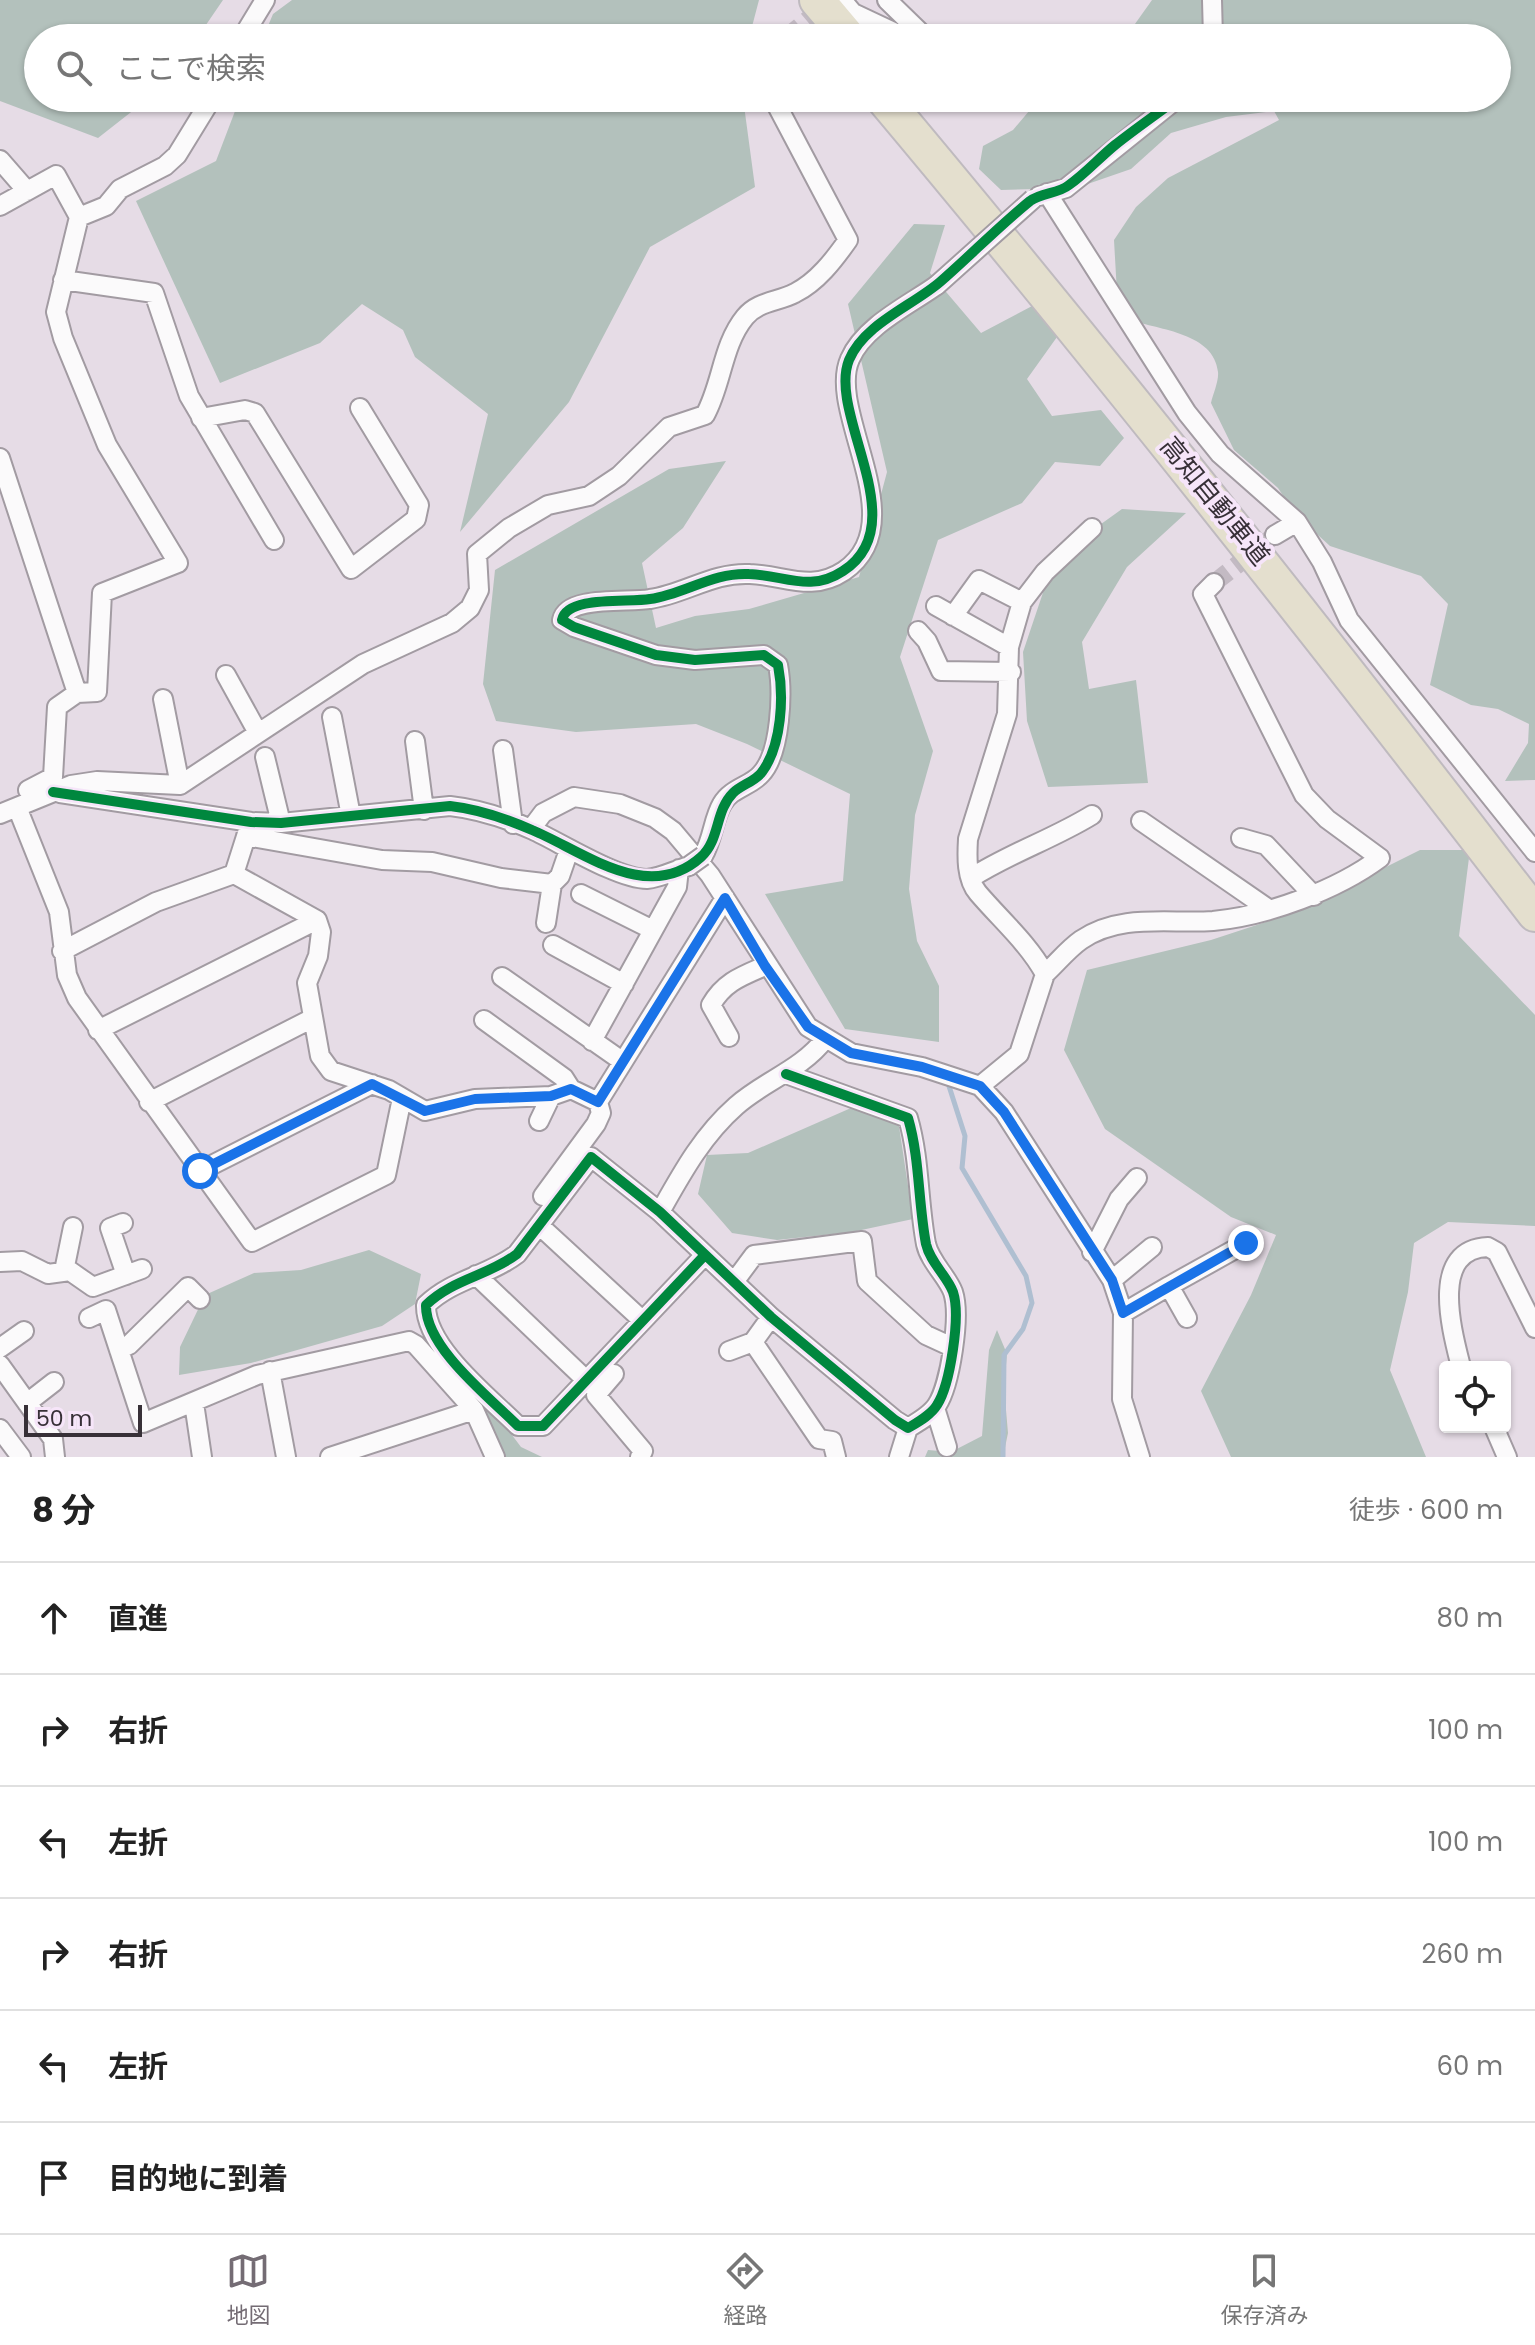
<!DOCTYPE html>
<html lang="ja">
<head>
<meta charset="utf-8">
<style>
	body { margin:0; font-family:Poppins,"Noto Sans JP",sans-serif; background:#f2f2f2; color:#222 }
	.controls { position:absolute; right:24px; bottom:24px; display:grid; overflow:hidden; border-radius:8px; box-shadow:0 2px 6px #0004 }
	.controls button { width:72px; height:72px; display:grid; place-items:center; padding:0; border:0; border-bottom:2px solid #e0e0e0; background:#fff; color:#222; font:40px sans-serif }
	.scale { position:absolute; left:24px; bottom:20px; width:118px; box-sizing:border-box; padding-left:8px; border:4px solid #373037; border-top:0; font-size:22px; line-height:28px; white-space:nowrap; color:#373037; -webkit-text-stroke:6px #f6e5f9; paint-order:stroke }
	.stop { position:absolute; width:24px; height:24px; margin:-18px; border:6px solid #1a73e8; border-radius:50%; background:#fff }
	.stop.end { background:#1a73e8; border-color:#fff; box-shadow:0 2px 8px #0008 }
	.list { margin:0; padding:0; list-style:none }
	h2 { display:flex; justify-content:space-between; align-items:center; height:104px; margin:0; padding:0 32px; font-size:34px }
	h2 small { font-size:26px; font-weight:400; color:#767676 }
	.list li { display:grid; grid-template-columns:52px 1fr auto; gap:24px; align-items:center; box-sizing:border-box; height:112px; padding:0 32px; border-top:2px solid #e0e0e0 }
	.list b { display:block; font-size:30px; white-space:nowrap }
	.list em { font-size:26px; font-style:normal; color:#767676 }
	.icon { flex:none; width:44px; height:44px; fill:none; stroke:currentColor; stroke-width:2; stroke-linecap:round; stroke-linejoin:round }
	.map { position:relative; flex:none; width:1535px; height:1457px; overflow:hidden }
	.search { position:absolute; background:#fff; box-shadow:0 2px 6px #0004; left:24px; right:24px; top:24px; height:88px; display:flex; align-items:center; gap:20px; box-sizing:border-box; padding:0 28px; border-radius:44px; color:#767676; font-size:30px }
	.sheet { height:776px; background:#fff }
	nav { display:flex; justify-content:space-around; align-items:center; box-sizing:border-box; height:112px; border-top:2px solid #e0e0e0; background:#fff; font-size:22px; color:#767676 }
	nav a { display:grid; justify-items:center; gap:4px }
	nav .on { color:#746c74 }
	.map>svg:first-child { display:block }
	.forest { fill:#b3c1bc }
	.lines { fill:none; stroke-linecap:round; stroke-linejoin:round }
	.stream { stroke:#afbfd1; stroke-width:5 }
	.minor-tunnel { stroke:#c3bac3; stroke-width:18; stroke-dasharray:18 9; stroke-linecap:butt }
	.minor-casing { stroke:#a29ba2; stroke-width:22 }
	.motorway-casing { stroke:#bfbabf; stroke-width:38 }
	.minor { stroke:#fbfafb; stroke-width:18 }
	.motorway { stroke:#e4dfce; stroke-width:34 }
	.minor-bridge-casing { stroke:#a29ba2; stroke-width:22; stroke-linecap:butt }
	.minor-bridge { stroke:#fbfafb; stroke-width:18 }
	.cycleway-casing { stroke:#f6e5f9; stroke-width:15 }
	.cycleway { stroke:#00873e; stroke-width:10 }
	.route { stroke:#1a73e8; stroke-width:10 }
	.labels { text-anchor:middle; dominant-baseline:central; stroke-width:8; stroke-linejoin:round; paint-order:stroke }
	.street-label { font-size:26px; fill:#373037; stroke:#f6e5f9 }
</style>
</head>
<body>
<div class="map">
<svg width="1535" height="1457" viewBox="0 0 1535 1457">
	<rect width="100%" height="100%" fill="#e6dce6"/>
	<!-- forest -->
	<path class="forest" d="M 0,0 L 223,0 L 197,38 L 38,38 L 38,98 L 149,98 L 98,138 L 0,101 Z
		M 292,0 L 759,0 L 749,38 L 263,38 L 273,14 Z
		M 1152,0 L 1535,0 L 1535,780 L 1505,781 L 1528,743 L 1529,724 L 1498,709 L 1471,705 L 1430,685 L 1448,604 L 1421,576 L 1330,546 L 1296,515 L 1278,488 L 1234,450 L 1211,403 C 1213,394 1219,381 1218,372 C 1214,333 1160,330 1130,320 L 1117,293 L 1114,240 L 1136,207 L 1168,178 L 1279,120 L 1274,111 L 1226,117 L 1171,133 L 1131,169 L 1076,188 L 1001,190 L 979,169 L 983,146 L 1013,130 L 1040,98 L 1497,98 L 1497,38 L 1125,38 Z
		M 240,98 L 743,98 L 755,187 L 650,247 L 569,402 L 460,532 L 488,414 L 415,357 L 403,330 L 362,304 L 320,343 L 220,383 L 136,201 L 216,161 Z
		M 914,224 L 945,225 L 930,273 L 981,333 L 1034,305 L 1062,330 L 1027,379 L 1052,416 L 1101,410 L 1124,438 L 1100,466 L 1055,462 L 1022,503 L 938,540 L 900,657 L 933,751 L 915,815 L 909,889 L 917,941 L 939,986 L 939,1042 L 845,1029 L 765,894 L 843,881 L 850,794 L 747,744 L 696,724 L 576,732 L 496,721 L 483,684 L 495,570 L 669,469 L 726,461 L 683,528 L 642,563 L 656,628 L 695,616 L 749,609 L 859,577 L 887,472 L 848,304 Z
		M 1122,509 L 1186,513 L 1127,567 L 1082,642 L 1089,689 L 1136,680 L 1148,783 L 1048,787 L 1027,721 L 1023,652 L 1055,557 Z
		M 1420,850 L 1470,850 L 1459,936 L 1535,1015 L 1535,1226 L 1448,1222 L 1414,1243 L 1408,1292 L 1390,1370 L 1426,1457 L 1231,1457 L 1201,1391 L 1251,1295 L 1276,1235 L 1231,1217 L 1105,1129 L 1064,1050 L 1087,970 L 1211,940 L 1296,912 Z
		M 851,1108 L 897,1113 L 913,1219 L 852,1232 L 777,1240 L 732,1233 L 698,1194 L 707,1155 L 748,1153 Z
		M 369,1250 L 421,1274 L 415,1304 L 382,1326 L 251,1363 L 179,1375 L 180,1347 L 205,1295 L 254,1273 L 301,1270 Z
		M 997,1330 L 1007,1354 L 1004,1387 L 1008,1433 L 1003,1457 L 925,1457 L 928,1450 L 951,1452 L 982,1436 L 989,1350 Z
		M 485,1399 L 521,1447 L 542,1457 L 504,1457 L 475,1412 Z"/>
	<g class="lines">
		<!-- stream -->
		<path class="stream" d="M 948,1083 L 965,1136 L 962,1168 L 1026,1276 L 1032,1303 L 1023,1329 L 1004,1355 L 1003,1457"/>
		<!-- minor-tunnel -->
		<path class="minor-tunnel" d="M 786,38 L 829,2
			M 1214,583 L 1275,535"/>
		<!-- minor casing -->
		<g class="minor-casing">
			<path id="minor" d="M 842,0 L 853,13 L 906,38
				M 887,0 L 926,38
				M 1212,0 L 1213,38
				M 242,38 L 265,0
				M 0,160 L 27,191
				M 1047,193 L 1187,413 L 1220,454 L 1297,522 L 1322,562 L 1349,620 L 1535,852
				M 1039,196 L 1066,188 L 1178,98
				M 0,206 L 56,175 L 79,217 L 56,312 L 63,338 L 107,445 L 178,563 L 102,593 L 97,692 L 77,693
				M 79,217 L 106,206 L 120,189 L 165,166 L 177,155 L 212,98
				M 63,280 L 154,293 L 189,396 L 274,540
				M 201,418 L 245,410 L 255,413 L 351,569 L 416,519 L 419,505 L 360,408
				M 0,458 L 77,693 L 57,707 L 53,777 L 28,790
				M 1275,535 L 1297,522
				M 936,606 L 1009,647
				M 953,616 L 979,580 L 1022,602
				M 918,631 L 927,641 L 941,671 L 1011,672
				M 226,675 L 258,733
				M 163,699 L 180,785
				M 332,717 L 351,816
				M 415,741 L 424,810
				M 503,750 L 513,824
				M 265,757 L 281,823
				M 60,793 L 251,822 L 281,823 L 450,806 C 477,809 508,819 533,830 C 561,843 618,879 647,879 C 660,878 676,870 689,866
				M 17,807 L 59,912 L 67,975 L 77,998 L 252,1242 L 386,1175 L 402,1098
				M 0,814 L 71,785 L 97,781 L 180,785 L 363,664 L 452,623 L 470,608 L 479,590 L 477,554 L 509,528 L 548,505 L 589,496 L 619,476 L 669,427 L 705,415 C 722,385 722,345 745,317 C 758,301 778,302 795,293 C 817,282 834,260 848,240 L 773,98
				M 1141,821 L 1267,908
				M 531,829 L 543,813 L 574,797 L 620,804 L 655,818 L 673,831 L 710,875 L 808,1027 L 851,1053 L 922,1067 L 980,1086 L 1004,1112 L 1112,1280 L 1123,1313 L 1122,1399 L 1140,1457
				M 246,836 L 382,860 L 432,862 L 501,878 L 552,884 L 560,876 L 569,850
				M 1241,838 L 1266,845 L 1314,896
				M 703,856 C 713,839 713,819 722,804 C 731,788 751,786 761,774 C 781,753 783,691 778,665 L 764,655 L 695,660 L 656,655 L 574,627 L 562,620 C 567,595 629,603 650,599 C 685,594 713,572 750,574 C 784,575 811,593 844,571 C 915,522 826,412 850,359 C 864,326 909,305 937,285
				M 234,874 L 317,920 L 321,932 L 318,956 L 307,983 L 320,1056 L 331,1071 L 389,1090 L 425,1111 L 475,1099 L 551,1096 L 571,1089 L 598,1102 L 725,898
				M 234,874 L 249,827
				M 971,878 C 1010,853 1053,839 1092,815
				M 581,894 L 653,930
				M 546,923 L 552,884
				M 553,945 L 624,984
				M 62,951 L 156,902 L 234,874
				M 1045,974 C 1057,963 1068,949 1081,940 C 1120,913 1169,924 1213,921 C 1267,916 1337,890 1380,858 L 1327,819 L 1304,795 L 1203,594 L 1214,583
				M 502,977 L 622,1061
				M 484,1020 L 564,1078 L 571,1089
				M 98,1030 L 317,920
				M 729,1037 L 711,1005 C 724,982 742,976 765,966
				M 592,1041 L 677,887 L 679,869
				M 980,1086 L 1019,1054 L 1045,974 C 1028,943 1001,920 978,893 C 966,879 967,856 968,839 L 1007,714 L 1009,647 L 1022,602 L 1045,572 L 1092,528
				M 149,1102 L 313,1018
				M 539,1121 L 551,1096
				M 200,1171 L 372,1084
				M 543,1196 L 596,1124 L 601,1113 L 598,1102
				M 660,1212 C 682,1173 702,1136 736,1106 C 764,1081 801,1070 825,1039
				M 123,1223 L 110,1228 L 126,1275
				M 540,1226 L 642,1320
				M 1092,1252 L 1119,1199 L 1137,1178
				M 704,1256 L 543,1426 L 518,1426 C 489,1397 425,1347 426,1305 C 453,1279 488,1276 517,1254 L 591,1157 L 660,1212 L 771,1317 L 895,1420 L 908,1428 C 918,1422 931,1415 937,1405 C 950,1385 961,1316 953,1292 C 947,1276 930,1262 926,1244 C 918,1202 920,1159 908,1118 L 786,1074
				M 0,1262 L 22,1261 L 48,1274 L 70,1271 L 93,1287 L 142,1269
				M 64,1271 L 73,1227
				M 476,1275 L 584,1378
				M 1112,1280 L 1152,1247
				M 734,1282 L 754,1255 L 862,1241 L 867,1281 L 926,1335 L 952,1347
				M 1169,1286 L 1246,1243
				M 1123,1313 L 1169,1286 L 1187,1318
				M 771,1317 L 753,1342 L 819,1439 L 832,1441 L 836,1457
				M 89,1318 L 106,1310 L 143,1423 L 257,1375 L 409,1341 L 416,1345 L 474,1410 L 495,1457
				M 0,1348 L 24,1331
				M 119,1350 L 129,1345 L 188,1287 L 200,1299
				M 729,1351 L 753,1342
				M 0,1365 L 53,1439 L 55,1457
				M 1461,1367 C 1452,1331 1429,1249 1488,1247 L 1497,1252 L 1535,1328
				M 270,1371 L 286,1457
				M 614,1374 L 596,1395 L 643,1451 L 640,1457
				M 27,1403 L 54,1382
				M 194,1403 L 202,1457
				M 935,1408 L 947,1447
				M 1494,1427 L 1507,1457
				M 0,1429 L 21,1457
				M 330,1457 L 474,1410
				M 899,1457 L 908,1428"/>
		</g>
		<!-- motorway casing -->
		<g class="motorway-casing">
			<path id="motorway" d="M 817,0 L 849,38
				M 883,98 C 1107,365 1323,638 1535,914"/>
		</g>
		<!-- minor -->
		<use href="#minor" class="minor"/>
		<!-- motorway -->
		<use href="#motorway" class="motorway"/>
		<!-- minor-bridge casing -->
		<g class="minor-bridge-casing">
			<path id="minor-bridge" d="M 937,285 L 1033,199
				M 689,866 L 703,856"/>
		</g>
		<!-- minor-bridge -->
		<use href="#minor-bridge" class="minor-bridge"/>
		<!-- cycleway casing -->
		<g class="cycleway-casing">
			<path id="cycleway" d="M 53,792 L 251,822 L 281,823 L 450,806 C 477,809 507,819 532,830 C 583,851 648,905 701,857 C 720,840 715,811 733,793 C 741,785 756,781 762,772 C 782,745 784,696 778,665 L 764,655 L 695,660 L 656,655 L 574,627 L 562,620 C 567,595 629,603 650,599 C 685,594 713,572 749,574 C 784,575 810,593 843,571 C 916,524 827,415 849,360 C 864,324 912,306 940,282 C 970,256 999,226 1030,201 C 1042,192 1058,194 1069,185 C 1085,174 1099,158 1115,145 C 1135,129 1157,114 1178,98
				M 704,1256 L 543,1426 L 518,1426 C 489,1397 425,1347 426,1305 C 453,1279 488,1276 517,1254 L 591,1157 L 660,1212 L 771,1317 L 895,1420 L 908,1428 C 918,1422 931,1415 937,1405 C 950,1385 961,1316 953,1292 C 947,1276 930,1262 926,1244 C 918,1202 920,1159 908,1118 L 786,1074"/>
		</g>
		<!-- cycleway -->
		<use href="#cycleway" class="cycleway"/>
	</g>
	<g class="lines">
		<!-- route -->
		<path class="route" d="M 200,1171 L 372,1084 L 425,1111 L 475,1099 L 551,1096 L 571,1089 L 598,1102 L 725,898 L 765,966 L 808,1027 L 851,1053 L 922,1067 L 980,1086 L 1004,1112 L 1112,1280 L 1123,1313 L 1246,1243"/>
	</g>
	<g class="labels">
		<!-- street labels -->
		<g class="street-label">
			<text transform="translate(1215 501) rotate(51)">高知自動車道</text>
		</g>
	</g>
</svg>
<div class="controls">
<button><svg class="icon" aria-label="locate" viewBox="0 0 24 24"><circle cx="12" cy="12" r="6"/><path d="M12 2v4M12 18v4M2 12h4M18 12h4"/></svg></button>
</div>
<div class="scale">50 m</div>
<div class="stop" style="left:200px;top:1171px"></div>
<div class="stop end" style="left:1246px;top:1243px"></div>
<div class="search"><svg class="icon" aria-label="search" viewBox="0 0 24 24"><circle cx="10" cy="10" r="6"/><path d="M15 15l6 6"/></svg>ここで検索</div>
</div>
<section class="sheet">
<h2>8 分<small>徒歩 · 600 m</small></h2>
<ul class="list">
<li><svg class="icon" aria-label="ahead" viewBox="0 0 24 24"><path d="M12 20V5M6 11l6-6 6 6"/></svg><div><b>直進</b></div><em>80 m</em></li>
<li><svg class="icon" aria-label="right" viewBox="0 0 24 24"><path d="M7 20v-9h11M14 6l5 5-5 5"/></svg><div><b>右折</b></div><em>100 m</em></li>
<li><svg class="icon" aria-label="left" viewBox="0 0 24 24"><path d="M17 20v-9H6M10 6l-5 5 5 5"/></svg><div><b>左折</b></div><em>100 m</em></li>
<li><svg class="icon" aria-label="right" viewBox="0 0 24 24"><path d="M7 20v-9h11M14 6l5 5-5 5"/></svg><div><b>右折</b></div><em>260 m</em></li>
<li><svg class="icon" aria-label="left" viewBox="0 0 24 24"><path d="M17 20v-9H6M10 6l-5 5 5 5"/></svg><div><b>左折</b></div><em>60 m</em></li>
<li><svg class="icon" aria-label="arrive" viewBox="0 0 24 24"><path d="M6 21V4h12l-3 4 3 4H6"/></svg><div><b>目的地に到着</b></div></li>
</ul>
</section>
<nav>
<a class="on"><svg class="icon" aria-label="map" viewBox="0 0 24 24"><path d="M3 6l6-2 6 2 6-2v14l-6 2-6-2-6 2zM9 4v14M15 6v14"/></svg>地図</a>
<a><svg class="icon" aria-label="directions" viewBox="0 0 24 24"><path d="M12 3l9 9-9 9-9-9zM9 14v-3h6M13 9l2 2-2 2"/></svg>経路</a>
<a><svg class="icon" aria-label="saved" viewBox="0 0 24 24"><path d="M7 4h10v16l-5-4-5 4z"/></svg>保存済み</a>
</nav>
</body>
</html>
